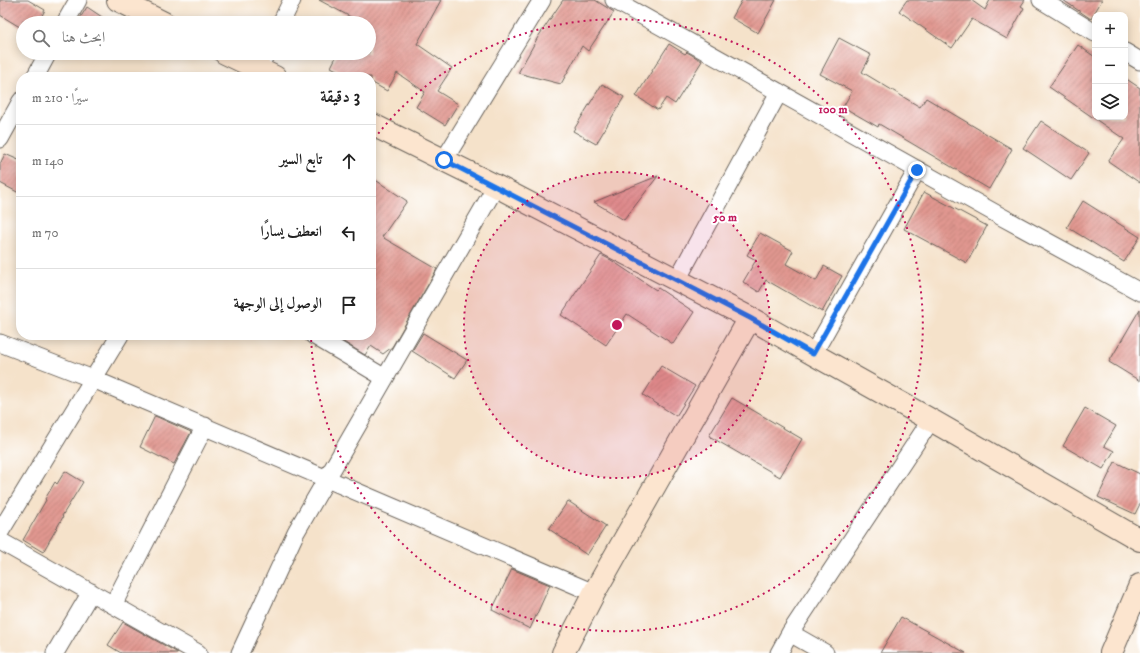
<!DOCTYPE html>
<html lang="ar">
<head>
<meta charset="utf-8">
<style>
	body { margin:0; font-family:"IM FELL DW Pica",Amiri,serif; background:#f6f6f6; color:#222; direction:rtl }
	.controls { position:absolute; right:12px; top:12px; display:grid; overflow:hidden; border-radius:8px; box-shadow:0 2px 10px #0003 }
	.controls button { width:36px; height:36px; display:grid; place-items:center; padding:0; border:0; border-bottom:1px solid #e0e0e0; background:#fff; color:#222; font:20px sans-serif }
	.stop { position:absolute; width:12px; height:12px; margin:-9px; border:3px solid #1a73e8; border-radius:50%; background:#fff }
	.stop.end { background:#1a73e8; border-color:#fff; box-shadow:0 1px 4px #0008 }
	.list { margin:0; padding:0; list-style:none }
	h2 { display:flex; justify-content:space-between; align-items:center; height:52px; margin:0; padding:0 16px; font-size:17px }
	h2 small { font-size:13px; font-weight:400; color:#767676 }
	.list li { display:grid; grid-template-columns:26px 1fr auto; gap:12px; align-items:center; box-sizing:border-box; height:72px; padding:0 16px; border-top:1px solid #e0e0e0 }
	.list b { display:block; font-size:15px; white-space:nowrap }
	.list em { font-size:13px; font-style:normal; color:#767676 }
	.icon { flex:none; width:22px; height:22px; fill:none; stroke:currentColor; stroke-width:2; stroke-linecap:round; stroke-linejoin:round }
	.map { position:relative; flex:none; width:1140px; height:653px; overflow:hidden; direction:ltr }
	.search { position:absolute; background:#fff; box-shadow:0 2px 10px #0003; left:16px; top:16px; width:360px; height:44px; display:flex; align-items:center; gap:10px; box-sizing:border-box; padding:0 14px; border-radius:22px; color:#767676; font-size:15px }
	.panel { position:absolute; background:#fff; box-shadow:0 2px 10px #0003; left:16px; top:72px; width:360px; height:268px; border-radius:16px; direction:rtl }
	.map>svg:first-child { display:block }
	.building { fill:url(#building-hatch) }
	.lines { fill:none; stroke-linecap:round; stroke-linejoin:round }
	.street-casing { stroke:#686159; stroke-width:19 }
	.secondary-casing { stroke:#686159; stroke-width:24 }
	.street { stroke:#fff; stroke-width:17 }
	.secondary { stroke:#fce5cf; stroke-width:22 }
	.route { stroke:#1a73e8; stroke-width:5 }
	.ring { fill:none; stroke:#c2185b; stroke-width:2; stroke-dasharray:2 4 }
	.centre { fill:#c2185b; stroke:#fff; stroke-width:2 }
	.ring-label { font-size:12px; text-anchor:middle; font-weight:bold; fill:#c2185b; stroke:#fff; stroke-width:4; stroke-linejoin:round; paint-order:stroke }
</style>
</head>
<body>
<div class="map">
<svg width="1140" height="653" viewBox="0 0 1140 653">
	<defs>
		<pattern id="building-hatch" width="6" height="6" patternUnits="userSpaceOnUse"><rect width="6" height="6" fill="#e19790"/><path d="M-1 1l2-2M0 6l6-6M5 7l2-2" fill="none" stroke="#b67a75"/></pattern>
	</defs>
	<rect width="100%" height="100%" fill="#fff"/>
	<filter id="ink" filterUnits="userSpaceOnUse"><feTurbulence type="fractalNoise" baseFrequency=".025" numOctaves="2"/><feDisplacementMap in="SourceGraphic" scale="8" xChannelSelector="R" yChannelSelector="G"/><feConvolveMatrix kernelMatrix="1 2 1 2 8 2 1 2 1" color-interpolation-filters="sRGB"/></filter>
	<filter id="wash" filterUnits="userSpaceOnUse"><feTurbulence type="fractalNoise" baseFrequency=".012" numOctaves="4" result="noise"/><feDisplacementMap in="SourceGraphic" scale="16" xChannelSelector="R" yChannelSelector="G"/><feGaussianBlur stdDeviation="0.9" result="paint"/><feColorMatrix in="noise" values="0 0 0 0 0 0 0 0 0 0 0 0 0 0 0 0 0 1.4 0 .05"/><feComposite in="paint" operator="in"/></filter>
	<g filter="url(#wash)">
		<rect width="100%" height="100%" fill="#f5e2ca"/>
		<g id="blocks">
			<!-- building -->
			<path class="building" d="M 0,0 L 28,0 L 45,10 L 38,23 L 26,23 L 23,21 L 23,29 L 0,15 Z
				M 319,0 L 441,0 L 417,44 L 452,68 L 437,91 L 458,104 L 445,125 L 416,107 L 425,92 L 397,73 L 387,91 L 371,82 L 371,77 L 361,77 L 352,73 L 350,77 L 331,67 L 338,53 L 369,53 L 369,30 L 370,28 L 369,27 L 369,23 L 362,23 Z
				M 563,0 L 595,0 L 614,12 L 588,51 L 582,46 L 561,84 L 518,73 L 538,37 Z
				M 742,0 L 776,0 L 758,33 L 732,18 Z
				M 907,0 L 971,0 L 985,10 L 990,0 L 1025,0 L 1021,6 L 1024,8 L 1007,39 L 972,19 L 952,48 L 899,11 Z
				M 1063,0 L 1102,0 L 1091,19 Z
				M 87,7 L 111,23 L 77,23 Z
				M 839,38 L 871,55 L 862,72 L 920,107 L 926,98 L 1012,149 L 989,189 L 879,124 L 878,127 L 843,107 L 852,91 L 820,74 Z
				M 669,44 L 685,54 L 687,52 L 702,61 L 675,104 L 666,98 L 658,110 L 636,96 Z
				M 1078,45 L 1095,57 L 1095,117 L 1125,117 L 1125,78 L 1140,88 L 1140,183 L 1108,161 L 1124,139 L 1049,87 Z
				M 602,84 L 624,97 L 596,144 L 573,131 Z
				M 1041,121 L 1089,153 L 1071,180 L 1023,148 Z
				M 5,154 L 21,161 L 21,194 L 0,183 L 0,164 Z
				M 658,176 L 624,220 L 594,202 L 633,186 Z
				M 371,177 L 407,201 L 382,237 L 437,269 L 392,347 L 383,354 L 371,346 L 365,355 L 332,335 L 371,335 Z
				M 924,192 L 987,226 L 967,263 L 904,229 Z
				M 1083,201 L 1140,237 L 1124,262 L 1067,227 Z
				M 760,233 L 793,251 L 786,264 L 816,281 L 824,266 L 842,276 L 822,312 L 766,280 L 759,292 L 743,282 L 756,260 L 747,255 Z
				M 601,255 L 611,260 L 656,290 L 658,288 L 694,312 L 673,344 L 627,314 L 606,345 L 561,315 Z
				M 1140,309 L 1140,381 L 1109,362 Z
				M 423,333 L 467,360 L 455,378 L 412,351 Z
				M 661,366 L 695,386 L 676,416 L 643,395 Z
				M 732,398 L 802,439 L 780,477 L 709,436 Z
				M 1085,408 L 1116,426 L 1104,446 L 1114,451 L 1103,469 L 1063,446 Z
				M 155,416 L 191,432 L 174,464 L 140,447 Z
				M 1115,462 L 1140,474 L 1140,504 L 1135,514 L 1098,497 Z
				M 65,471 L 83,482 L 62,516 L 63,517 L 43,552 L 23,540 L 46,500 L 45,499 L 55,482 L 57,484 Z
				M 568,501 L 606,526 L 587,555 L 549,529 Z
				M 512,569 L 550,585 L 530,629 L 492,610 Z
				M 901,617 L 966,653 L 880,653 Z
				M 123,622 L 178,653 L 121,653 L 108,645 Z"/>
		</g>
	</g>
	<g filter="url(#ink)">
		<use href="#blocks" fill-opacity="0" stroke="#686159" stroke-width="1"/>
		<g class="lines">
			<!-- street casing -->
			<g class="street-casing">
				<path id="street" d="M 614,0 L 1002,217 L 1140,292
					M 1041,0 L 1095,33
					M 65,23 L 78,0
					M 281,23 L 292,0
					M 1125,52 L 1140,61
					M 259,69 L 266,53
					M 35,77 L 48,53
					M 0,139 L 21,101
					M 444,160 L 542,0
					M 677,280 L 779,92
					M 313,335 L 385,378
					M 0,343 L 93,379 L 594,593
					M 813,354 L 917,170
					M 0,532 L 120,335
					M 0,541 L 198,653
					M 113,605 L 205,426
					M 790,633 L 825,653
					M 55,653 L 91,592
					M 240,653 L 296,532 L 496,186
					M 779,653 L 790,633 L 931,420"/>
			</g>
			<!-- secondary casing -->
			<g class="secondary-casing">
				<path id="secondary" d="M 118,0 L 164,23
					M 225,53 L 275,77
					M 371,124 L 496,186 L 750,318 L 813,354 L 931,420 L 1140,540
					M 563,653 L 594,593 L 750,318
					M 1111,653 L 1140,585"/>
			</g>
			<!-- street -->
			<use href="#street" class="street"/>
			<!-- secondary -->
			<use href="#secondary" class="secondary"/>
		</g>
	</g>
	<g class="lines" filter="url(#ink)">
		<!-- route -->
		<path class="route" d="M 444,160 L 750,318 L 813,354 L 917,170"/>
	</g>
	<!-- distance rings -->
	<circle cx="617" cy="325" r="153" fill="#c2185b" fill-opacity=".12"/>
	<g class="ring">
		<circle cx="617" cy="325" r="153"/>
		<path d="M371 143A306 306 0 1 1 311 336"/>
	</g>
	<circle cx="617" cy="325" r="6" class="centre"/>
	<g class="ring-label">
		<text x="833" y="113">100 m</text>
		<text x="725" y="221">50 m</text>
	</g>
</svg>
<div class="controls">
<button>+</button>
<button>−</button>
<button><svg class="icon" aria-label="layers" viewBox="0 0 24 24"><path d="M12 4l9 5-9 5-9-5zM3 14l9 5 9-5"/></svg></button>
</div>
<div class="stop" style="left:444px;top:160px"></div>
<div class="stop end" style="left:917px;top:170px"></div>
<div class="search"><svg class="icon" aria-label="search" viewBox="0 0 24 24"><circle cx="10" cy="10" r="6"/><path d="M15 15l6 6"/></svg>ابحث هنا</div>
<section class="panel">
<h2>3 دقيقة<small>سيرًا · 210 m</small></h2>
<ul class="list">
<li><svg class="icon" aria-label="ahead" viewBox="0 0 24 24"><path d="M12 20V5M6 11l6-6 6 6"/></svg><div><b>تابع السير</b></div><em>140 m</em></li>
<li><svg class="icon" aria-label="left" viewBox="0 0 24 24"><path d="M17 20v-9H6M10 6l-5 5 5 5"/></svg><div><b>انعطف يسارًا</b></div><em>70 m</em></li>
<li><svg class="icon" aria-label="arrive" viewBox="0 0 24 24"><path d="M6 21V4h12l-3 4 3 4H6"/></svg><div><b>الوصول إلى الوجهة</b></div></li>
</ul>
</section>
</div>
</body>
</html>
